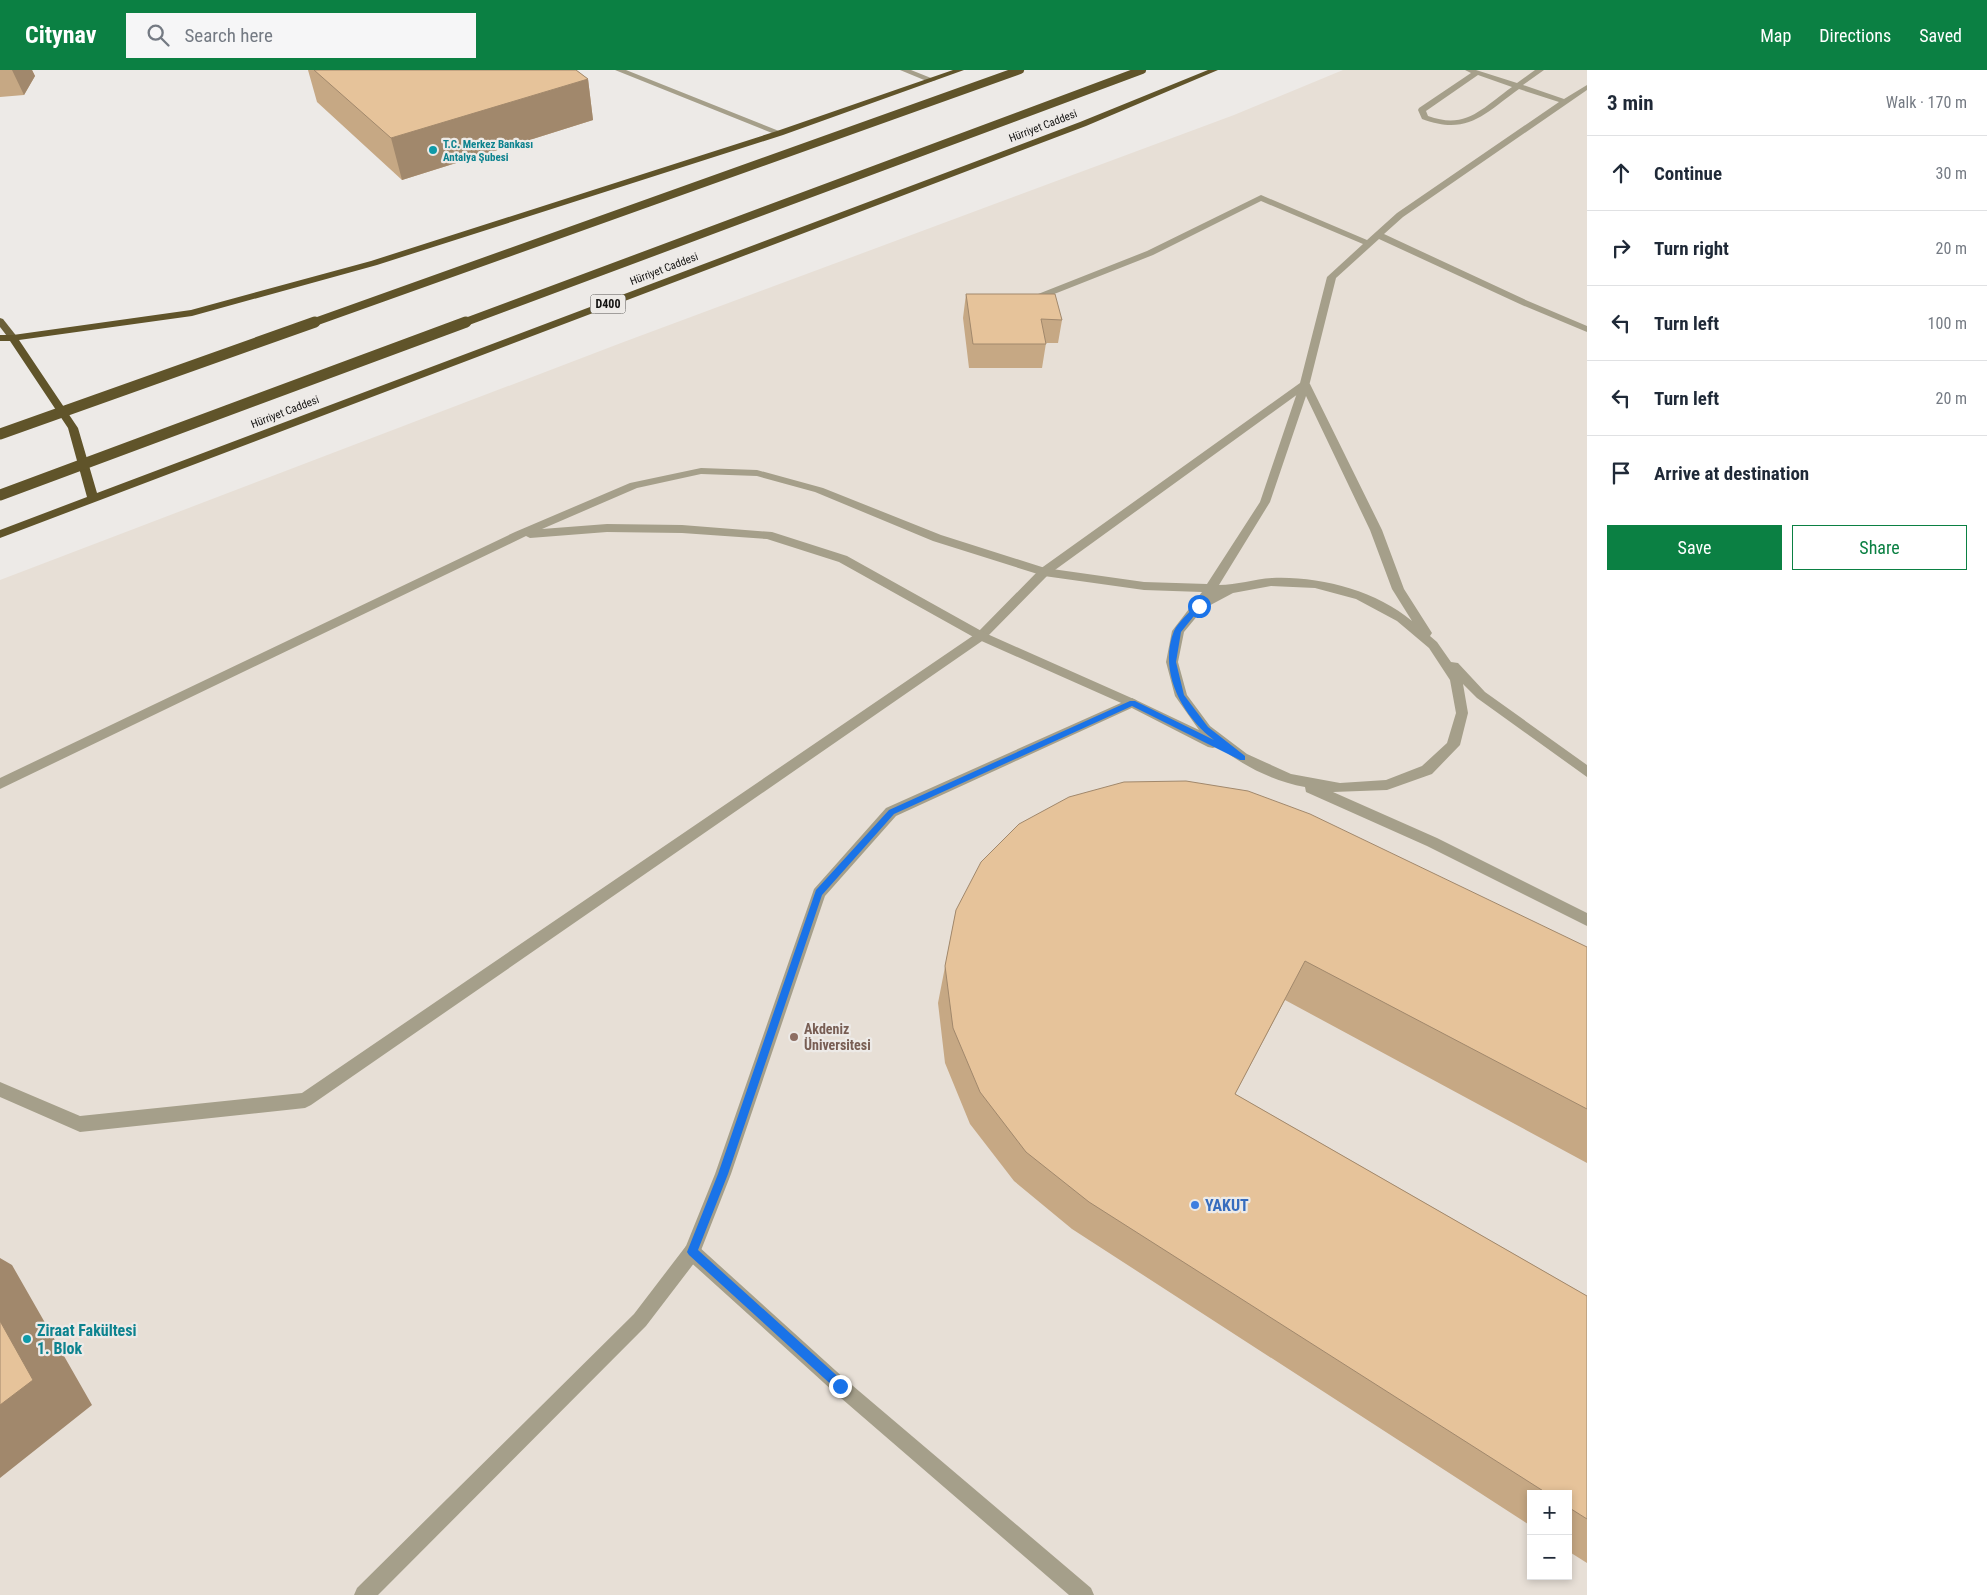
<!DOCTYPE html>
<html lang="en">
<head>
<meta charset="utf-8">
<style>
	body { margin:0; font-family:"Roboto Condensed",sans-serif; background:#f6f6f7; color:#1f2937 }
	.controls { position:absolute; right:15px; bottom:15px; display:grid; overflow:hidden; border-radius:0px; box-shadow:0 2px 8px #0003 }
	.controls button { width:45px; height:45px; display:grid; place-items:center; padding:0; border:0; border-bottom:1px solid #e0e1e3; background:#fff; color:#1f2937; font:25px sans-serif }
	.stop { position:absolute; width:15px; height:15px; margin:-11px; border:4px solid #1a73e8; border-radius:50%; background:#fff }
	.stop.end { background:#1a73e8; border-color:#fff; box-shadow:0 1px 5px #0008 }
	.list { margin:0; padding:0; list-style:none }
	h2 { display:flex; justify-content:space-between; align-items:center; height:65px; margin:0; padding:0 20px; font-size:21px }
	h2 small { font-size:16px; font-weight:400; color:#747a83 }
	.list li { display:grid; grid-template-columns:32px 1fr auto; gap:15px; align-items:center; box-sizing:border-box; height:75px; padding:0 20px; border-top:1px solid #e0e1e3 }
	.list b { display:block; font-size:19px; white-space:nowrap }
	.list em { font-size:16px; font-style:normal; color:#747a83 }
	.actions { display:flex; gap:10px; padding:15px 20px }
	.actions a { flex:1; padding:11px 0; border:1px solid #0b8043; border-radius:0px; text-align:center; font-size:18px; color:#0b8043 }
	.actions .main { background:#0b8043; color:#fff }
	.icon { flex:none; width:28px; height:28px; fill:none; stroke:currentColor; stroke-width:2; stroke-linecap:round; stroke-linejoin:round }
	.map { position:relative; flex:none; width:1587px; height:1525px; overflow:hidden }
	header { display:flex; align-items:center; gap:30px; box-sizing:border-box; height:70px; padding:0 25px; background:#0b8043; color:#fff }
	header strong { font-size:24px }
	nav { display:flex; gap:28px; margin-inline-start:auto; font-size:18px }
	.search { width:350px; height:45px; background:#f6f6f7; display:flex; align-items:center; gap:12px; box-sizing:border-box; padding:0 18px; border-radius:0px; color:#747a83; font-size:19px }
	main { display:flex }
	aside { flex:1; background:#fff }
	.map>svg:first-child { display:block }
	.built { fill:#e7dfd6; fill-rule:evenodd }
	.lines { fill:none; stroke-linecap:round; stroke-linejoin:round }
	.service { fill:#a59f8a; fill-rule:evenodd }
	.minor { fill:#a59f8a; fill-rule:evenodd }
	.primary { fill:#6b6039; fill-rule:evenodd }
	.trunk { fill:#60542a; fill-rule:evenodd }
	.trunk-bridge-far1 { stroke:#60542a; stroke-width:8 }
	.trunk-bridge { stroke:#60542a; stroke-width:11 }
	.wall { fill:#c6a884 }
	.shaded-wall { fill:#a1886c }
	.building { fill:#e6c39a; stroke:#a1886c }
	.route { fill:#1a73e8 }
	.culture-dot { fill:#0f9aa8; stroke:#edeae7; stroke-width:2 }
	.education-dot { fill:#8d6e63; stroke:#edeae7; stroke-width:2 }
	.shop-dot { fill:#3f7fe0; stroke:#edeae7; stroke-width:2 }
	.labels { text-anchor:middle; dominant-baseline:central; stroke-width:4.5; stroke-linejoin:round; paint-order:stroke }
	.far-street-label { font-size:11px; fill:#131211; stroke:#edeae7 }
	.far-culture-label { font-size:11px; font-weight:bold; fill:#0d838f; stroke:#edeae7; text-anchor:start }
	.shield { fill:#edeae7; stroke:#545351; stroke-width:1 }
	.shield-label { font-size:12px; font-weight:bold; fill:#131211 }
	.education-label { font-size:14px; font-weight:bold; fill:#785e54; stroke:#edeae7; text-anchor:start }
	.near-shop-label { font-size:16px; font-weight:bold; fill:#366cbe; stroke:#edeae7; text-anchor:start }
	.near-culture-label { font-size:16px; font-weight:bold; fill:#0d838f; stroke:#edeae7; text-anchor:start }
</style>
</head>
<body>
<header>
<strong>Citynav</strong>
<div class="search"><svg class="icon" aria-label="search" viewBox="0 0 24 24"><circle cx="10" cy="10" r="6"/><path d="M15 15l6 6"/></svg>Search here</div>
<nav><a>Map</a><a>Directions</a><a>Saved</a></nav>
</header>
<main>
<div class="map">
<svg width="1587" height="1525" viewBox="0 0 1587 1525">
	<rect width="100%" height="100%" fill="#edeae7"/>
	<!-- built -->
	<path class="built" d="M 1343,0 L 1587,0 L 1587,1525 L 0,1525 L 0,510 L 621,273 L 1234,45 ZM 1531,1424 L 1568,1424 L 1568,1506 L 1531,1506 Z"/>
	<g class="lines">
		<!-- service -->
		<path class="service" d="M 1465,0 L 1476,0 L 1517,13 L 1535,0 L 1544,0 L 1523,15 L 1564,29 L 1587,15 L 1587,20 L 1403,147 L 1384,164 L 1528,231 L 1587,256 L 1587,262 L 1522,235 L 1379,169 L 1336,208 L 1309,316 L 1048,505 L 985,569 L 311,1035 L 305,1038 L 80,1062 L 0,1027 L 0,1012 L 80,1046 L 302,1023 L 977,563 L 1040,499 L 1300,313 L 1327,207 L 1363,174 L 1261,131 L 1153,185 L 1039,230 L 1033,230 L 1033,226 L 1147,181 L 1261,125 L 1367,170 L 1397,143 L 1559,32 L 1519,19 C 1484,44 1468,66 1422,49 L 1418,40 L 1419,38 L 1471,3 ZM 1478,5 L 1512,17 C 1482,38 1467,60 1428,46 L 1426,41 Z
			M 1132,628 L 1136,630 L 1138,633 L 1136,636 L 896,746 L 825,826 L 731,1104 L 698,1188 L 646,1256 L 378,1525 L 354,1525 L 357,1518 L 634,1244 L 686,1176 L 715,1104 L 814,819 L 886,738 Z"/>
		<!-- minor -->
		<path class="minor" d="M 615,0 L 626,0 L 784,63 L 777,65 Z
			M 900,0 L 911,0 L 936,10 L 929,12 Z
			M 1305,311 L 1310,314 L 1382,460 L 1404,519 L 1432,563 L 1430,566 L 1437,572 L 1451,592 L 1458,593 L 1485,622 L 1587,695 L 1587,707 L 1477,628 L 1463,614 L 1468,643 L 1460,675 L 1432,704 L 1387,720 L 1333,722 L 1437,768 L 1587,843 L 1587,856 L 1427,776 L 1306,722 L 1305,717 C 1273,711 1243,696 1218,676 L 1213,678 L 1208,677 L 1128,636 L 977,569 L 839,492 L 767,469 L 682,463 L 607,462 L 530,468 L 526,466 L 0,719 L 0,708 L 515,462 L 630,413 L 701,398 L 757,400 L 823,418 L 941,465 L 1045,498 L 1144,512 L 1207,514 L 1260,432 L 1300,314 ZM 1306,326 L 1370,460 L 1392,519 L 1412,551 C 1375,520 1319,506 1272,508 C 1254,509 1237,515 1219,515 L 1270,432 ZM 701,404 L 757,406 L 815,422 L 933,471 L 1044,506 L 1144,520 L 1202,522 L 1172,561 L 1166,592 L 1175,626 L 1199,660 L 1136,630 L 985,563 L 847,486 L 772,462 L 682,455 L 607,454 L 542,459 L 637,418 ZM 1271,516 L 1315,518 L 1356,529 L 1397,551 L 1429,578 L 1450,610 L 1456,643 L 1447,673 L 1422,696 L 1386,710 L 1340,713 L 1291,704 L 1247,684 L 1210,656 L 1187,625 L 1178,592 L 1184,562 L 1203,539 L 1233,523 Z
			M 692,1173 L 698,1176 L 846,1310 L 1091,1518 L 1094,1525 L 1069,1525 L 834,1322 L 686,1188 L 683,1182 L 686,1176 Z"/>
		<!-- primary -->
		<path class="primary" d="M 0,248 L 3,249 L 18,268 L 16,270 L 10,270 L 0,257 Z"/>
		<!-- trunk -->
		<path class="trunk" d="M 953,0 L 964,0 L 783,65 L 377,195 L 192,246 L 19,270 L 78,358 L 97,423 L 1080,52 L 1208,0 L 1218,0 L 1086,56 L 0,468 L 0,460 L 87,427 L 68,358 L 10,271 L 0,271 L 0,265 L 13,265 L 191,240 L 371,191 L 777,61 Z"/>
		<!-- trunk-bridge-far1 -->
		<path class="trunk-bridge-far1" d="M 312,253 L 1020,0
			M 463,253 L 1142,0"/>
		<!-- trunk-bridge -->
		<path class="trunk-bridge" d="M 0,364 L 315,252
			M 0,425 L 466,252"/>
	</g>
	<!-- wall -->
	<path class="wall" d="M 0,0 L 32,0 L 35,6 L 24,25 L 0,27 Z
		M 308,0 L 576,0 L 588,9 L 593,50 L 402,110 L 317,32 Z
		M 966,224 L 1062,250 L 1058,273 L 1046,273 L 1042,298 L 969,298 L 963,248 Z
		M 956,840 L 1587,877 L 1587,1093 L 1285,930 L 1235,1024 L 1587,1226 L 1587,1493 L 1568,1481 L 1568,1424 L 1531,1424 L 1531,1456 L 1072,1159 L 1014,1111 L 970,1054 L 945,993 L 938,933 Z"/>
	<!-- shaded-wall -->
	<path class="shaded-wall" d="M 12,0 L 32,0 L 35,6 L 24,25 Z
		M 588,9 L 593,50 L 402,110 L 391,68 Z
		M 0,1188 L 12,1195 L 92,1335 L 0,1408 Z"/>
	<!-- building -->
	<path class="building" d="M 314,0 L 576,0 L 588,9 L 391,68 Z
		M 966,224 L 1055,224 L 1062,250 L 1041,249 L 1046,274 L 973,274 Z
		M 1186,711 L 1248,721 L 1310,744 L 1587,877 L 1587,1039 L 1305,891 L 1235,1024 L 1587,1226 L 1587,1449 L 1568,1437 L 1568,1424 L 1548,1424 L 1089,1132 L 1026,1082 L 980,1022 L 953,958 L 945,896 L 956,840 L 981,792 L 1019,754 L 1069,727 L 1124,712 Z
		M 0,1251 L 33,1310 L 0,1335 Z"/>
	<!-- route -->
	<path class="route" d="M 1196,535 L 1202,536 L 1181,562 L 1176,592 L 1184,625 L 1208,657 L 1245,686 L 1245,690 L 1240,690 L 1132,636 L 894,744 L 822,825 L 728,1104 L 698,1180 L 844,1312 L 846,1316 L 844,1319 L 840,1321 L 836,1319 L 689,1185 L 687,1182 L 718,1104 L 816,820 L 889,740 L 1130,631 L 1135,631 L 1214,670 C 1182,646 1158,601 1174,561 C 1178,552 1190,542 1196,535 Z"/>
	<!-- markers -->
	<g class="culture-dot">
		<circle cx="433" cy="80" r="5"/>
		<circle cx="27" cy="1269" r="5"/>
	</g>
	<circle class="education-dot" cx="794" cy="967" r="5"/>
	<circle class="shop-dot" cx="1195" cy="1135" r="5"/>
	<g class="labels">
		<!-- far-street labels -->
		<g class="far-street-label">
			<text transform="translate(1043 56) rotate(-21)">Hürriyet Caddesi</text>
			<text transform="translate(664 199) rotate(-21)">Hürriyet Caddesi</text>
			<text transform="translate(285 342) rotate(-21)">Hürriyet Caddesi</text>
		</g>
		<!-- far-culture labels -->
		<g class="far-culture-label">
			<text x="443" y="74">T.C. Merkez Bankası<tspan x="443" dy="13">Antalya Şubesi</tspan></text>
		</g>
		<!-- shield labels -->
		<rect class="shield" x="590.5" y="224.5" width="35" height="19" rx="4"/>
		<g class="shield-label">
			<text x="608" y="234">D400</text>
		</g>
		<!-- education labels -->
		<g class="education-label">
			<text x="804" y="959">Akdeniz<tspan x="804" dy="16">Üniversitesi</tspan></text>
		</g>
		<!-- near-shop labels -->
		<g class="near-shop-label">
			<text x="1205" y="1135">YAKUT</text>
		</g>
		<!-- near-culture labels -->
		<g class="near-culture-label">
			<text x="37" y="1260">Ziraat Fakültesi<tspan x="37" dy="18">1. Blok</tspan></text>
		</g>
	</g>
</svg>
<div class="controls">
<button>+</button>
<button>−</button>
</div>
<div class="stop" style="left:1199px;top:536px"></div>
<div class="stop end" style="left:840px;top:1316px"></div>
</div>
<aside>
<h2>3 min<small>Walk · 170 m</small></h2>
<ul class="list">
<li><svg class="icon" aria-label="ahead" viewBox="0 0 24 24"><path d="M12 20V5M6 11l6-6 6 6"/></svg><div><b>Continue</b></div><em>30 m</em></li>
<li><svg class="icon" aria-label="right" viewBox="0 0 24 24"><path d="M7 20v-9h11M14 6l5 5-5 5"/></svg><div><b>Turn right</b></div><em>20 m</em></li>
<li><svg class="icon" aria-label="left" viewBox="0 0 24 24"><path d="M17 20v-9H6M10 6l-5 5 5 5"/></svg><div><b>Turn left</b></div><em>100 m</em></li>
<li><svg class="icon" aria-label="left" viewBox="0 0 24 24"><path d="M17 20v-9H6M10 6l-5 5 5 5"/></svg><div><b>Turn left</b></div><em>20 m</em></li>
<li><svg class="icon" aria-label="arrive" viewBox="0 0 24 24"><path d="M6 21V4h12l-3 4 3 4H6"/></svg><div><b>Arrive at destination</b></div></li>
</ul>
<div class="actions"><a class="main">Save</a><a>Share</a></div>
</aside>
</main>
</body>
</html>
